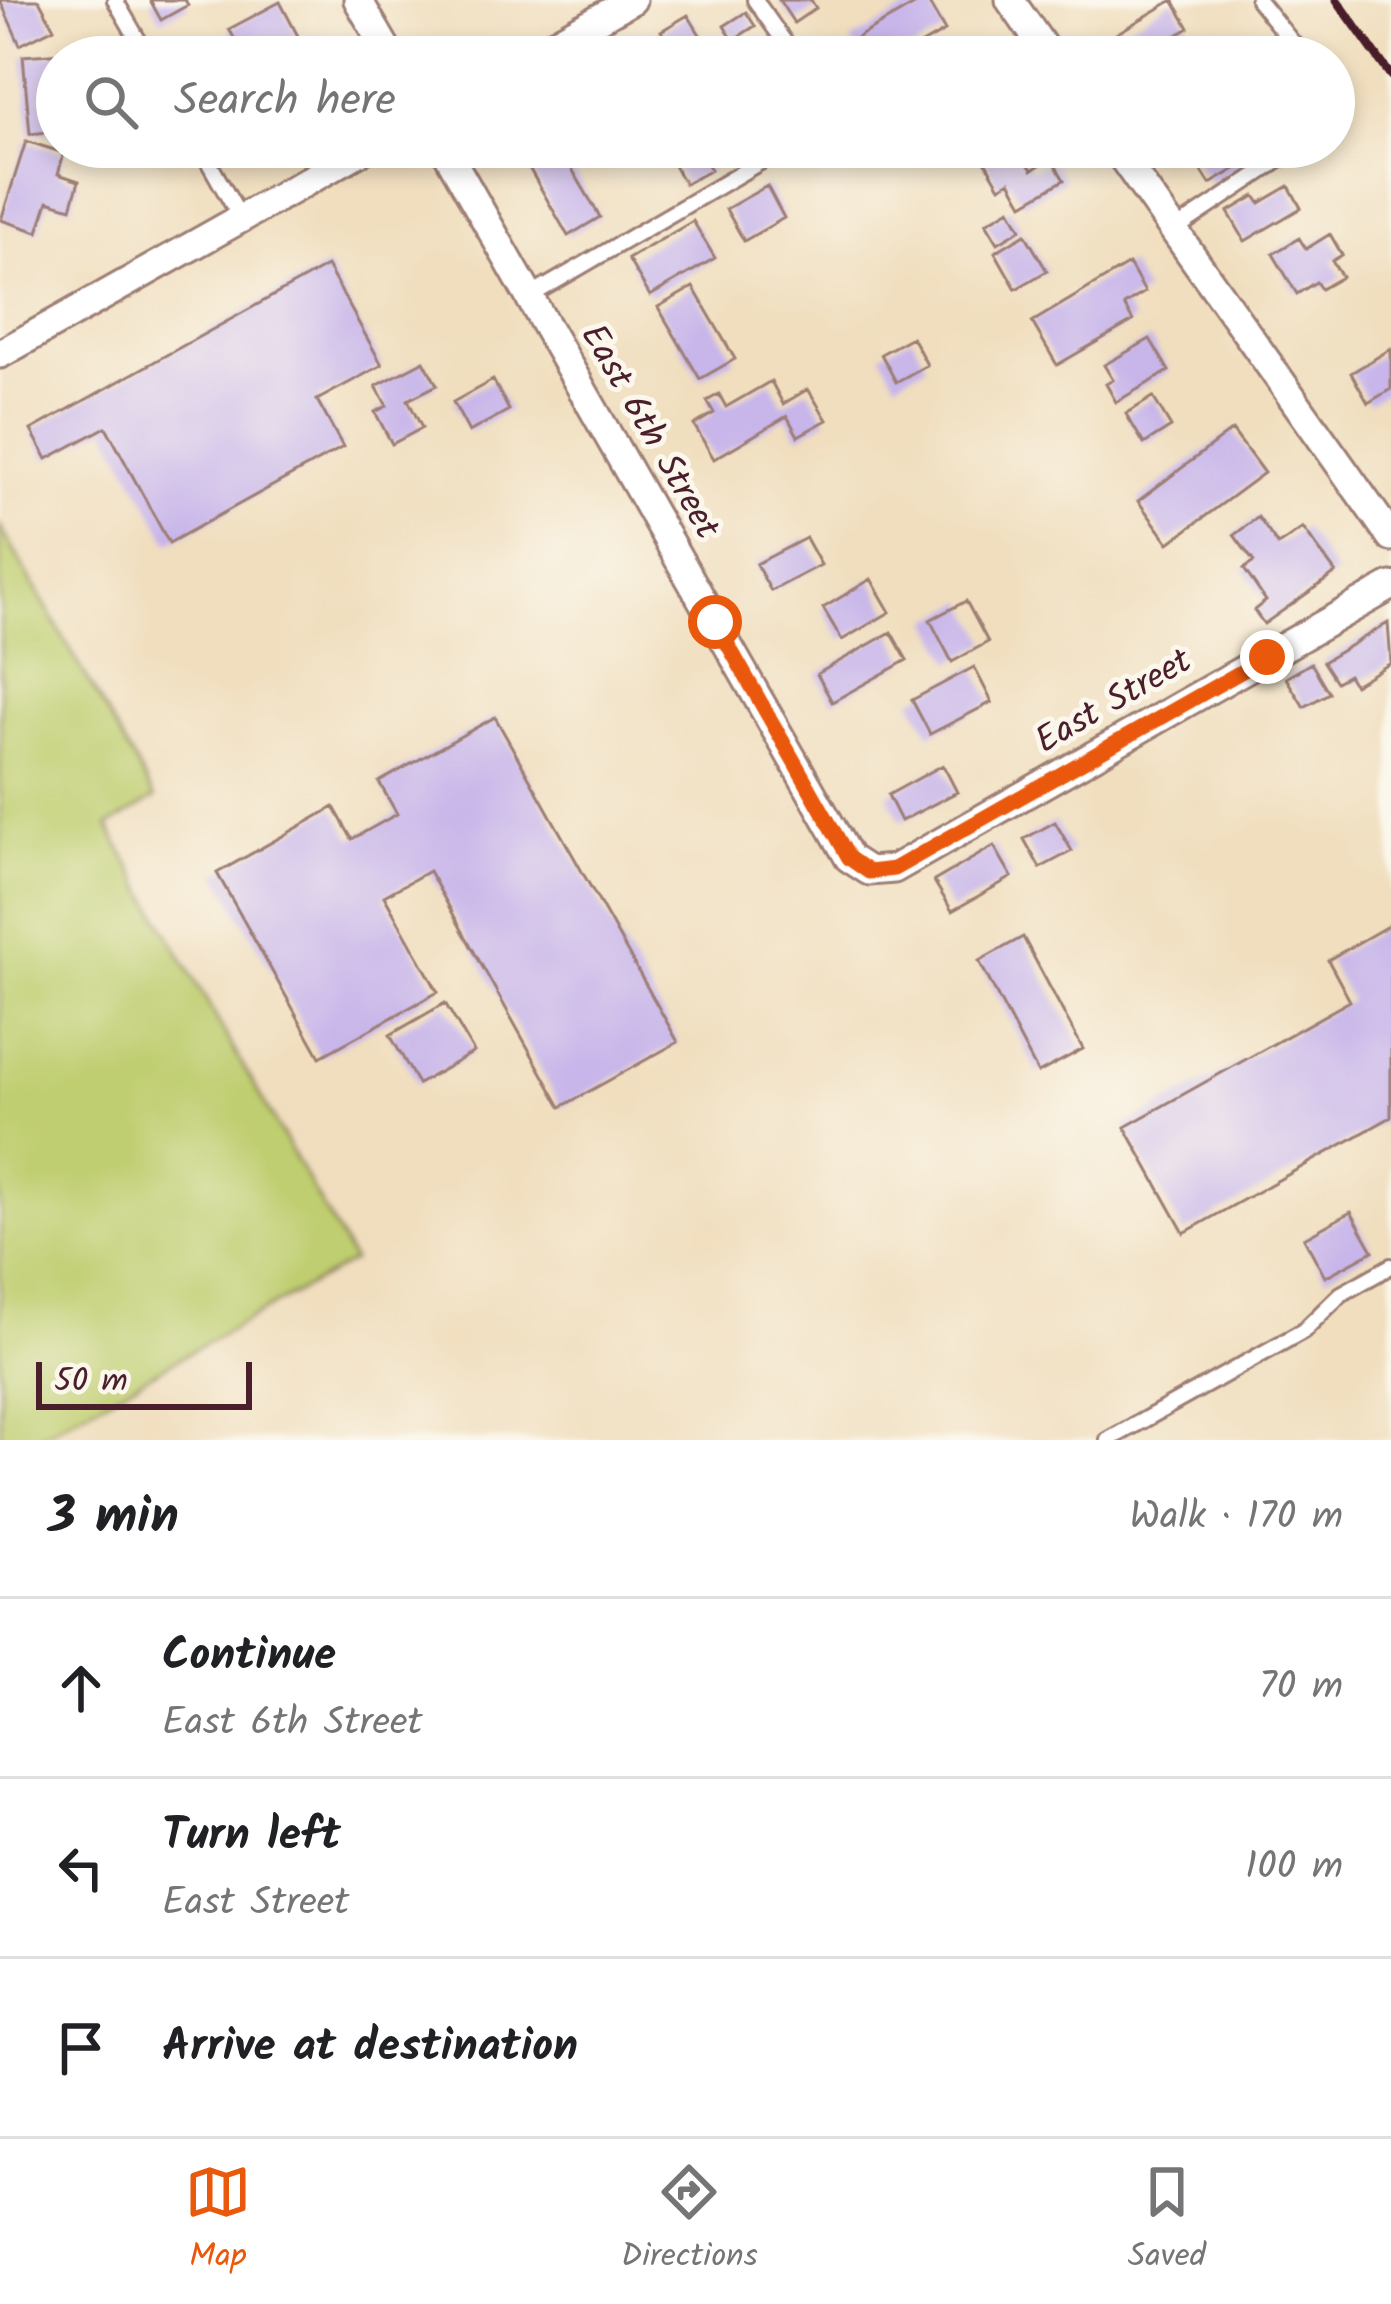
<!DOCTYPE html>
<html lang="en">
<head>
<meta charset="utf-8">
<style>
	body { margin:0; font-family:Kalam,sans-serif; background:#f2f2f2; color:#202124 }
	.scale { position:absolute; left:36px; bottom:30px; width:216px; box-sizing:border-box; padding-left:12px; border:6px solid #4a1f2b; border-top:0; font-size:33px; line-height:42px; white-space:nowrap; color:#4a1f2b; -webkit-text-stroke:9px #fbf7ec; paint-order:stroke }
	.stop { position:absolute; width:36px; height:36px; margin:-27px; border:9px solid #ea580c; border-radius:50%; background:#fff }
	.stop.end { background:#ea580c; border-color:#fff; box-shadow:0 3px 12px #0008 }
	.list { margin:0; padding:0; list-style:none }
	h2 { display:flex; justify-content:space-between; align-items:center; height:156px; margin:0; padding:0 48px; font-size:51px }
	h2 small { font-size:39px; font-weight:400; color:#757577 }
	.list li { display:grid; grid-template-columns:78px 1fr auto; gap:36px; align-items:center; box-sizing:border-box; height:180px; padding:0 48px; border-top:3px solid #e0e0e0 }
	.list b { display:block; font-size:45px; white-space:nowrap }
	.list p { margin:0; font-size:39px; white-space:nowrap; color:#757577 }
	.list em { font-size:39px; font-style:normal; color:#757577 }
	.icon { flex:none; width:66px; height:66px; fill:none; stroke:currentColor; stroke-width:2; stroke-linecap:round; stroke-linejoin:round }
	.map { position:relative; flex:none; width:1391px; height:1440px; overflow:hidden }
	.search { position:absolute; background:#fff; box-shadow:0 6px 18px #0003; left:36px; right:36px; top:36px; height:132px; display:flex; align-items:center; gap:30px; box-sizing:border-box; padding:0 42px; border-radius:66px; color:#757577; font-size:45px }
	.sheet { height:696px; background:#fff }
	nav { display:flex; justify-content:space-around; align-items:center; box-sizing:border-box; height:168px; border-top:3px solid #e0e0e0; background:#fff; font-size:33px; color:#757577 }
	nav a { display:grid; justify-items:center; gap:6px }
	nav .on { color:#ea580c }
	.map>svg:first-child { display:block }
	.green { fill:#bfce70; stroke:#84764e; stroke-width:3 }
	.building { fill:#c8b5ea }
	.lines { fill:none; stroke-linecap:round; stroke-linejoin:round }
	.service-casing { stroke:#9d7e74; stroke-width:20 }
	.minor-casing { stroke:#9d7e74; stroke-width:33 }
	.service { stroke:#fff; stroke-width:14 }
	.minor { stroke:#fff; stroke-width:27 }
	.rail { stroke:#4a1f2b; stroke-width:9 }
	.route { stroke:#ea580c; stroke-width:15 }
	.labels { text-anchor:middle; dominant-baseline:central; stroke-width:10; stroke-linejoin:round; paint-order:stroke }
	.street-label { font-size:36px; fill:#4a1f2b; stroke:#fbf7ec }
</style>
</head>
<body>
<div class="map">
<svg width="1391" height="1440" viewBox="0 0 1391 1440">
	<rect width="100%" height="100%" fill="#fbf7ec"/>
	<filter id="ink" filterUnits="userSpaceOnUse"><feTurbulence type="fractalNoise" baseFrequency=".00833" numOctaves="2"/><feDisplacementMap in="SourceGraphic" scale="24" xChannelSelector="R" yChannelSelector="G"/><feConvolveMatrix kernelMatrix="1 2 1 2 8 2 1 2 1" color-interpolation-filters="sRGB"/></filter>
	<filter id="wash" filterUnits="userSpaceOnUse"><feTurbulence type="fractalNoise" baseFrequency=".004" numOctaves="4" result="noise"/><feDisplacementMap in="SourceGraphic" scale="48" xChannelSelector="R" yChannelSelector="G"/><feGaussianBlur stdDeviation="2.7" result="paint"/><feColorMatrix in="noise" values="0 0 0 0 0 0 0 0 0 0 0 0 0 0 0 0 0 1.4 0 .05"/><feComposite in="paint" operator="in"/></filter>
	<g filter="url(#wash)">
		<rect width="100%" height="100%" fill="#f0debe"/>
		<!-- green -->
		<path class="green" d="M 0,526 L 155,798 L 108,826 L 353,1261 L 33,1440 L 0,1440 Z"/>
		<g id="blocks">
			<!-- building -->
			<path class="building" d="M 0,0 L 39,0 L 54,28 L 20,45 Z
				M 150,0 L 185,0 L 188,5 L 161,20 Z
				M 779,0 L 811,0 L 816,8 L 794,23 Z
				M 923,0 L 927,0 L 945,31 L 899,57 L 860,57 L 851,41 Z
				M 1173,0 L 1189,28 L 1140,57 L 1130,57 L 1116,34 Z
				M 280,2 L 298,36 L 292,39 L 302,57 L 245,57 L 229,29 Z
				M 746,12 L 755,26 L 733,40 L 724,26 Z
				M 688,15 L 705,43 L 676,57 L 661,31 Z
				M 1232,38 L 1242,57 L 1252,52 L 1255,57 L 1197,57 Z
				M 63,53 L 63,57 L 57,57 L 57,131 L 30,134 L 23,56 Z
				M 26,141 L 64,153 L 58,174 L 79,181 L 71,208 L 48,201 L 38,232 L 1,220 Z
				M 517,147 L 559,147 L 600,217 L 568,236 Z
				M 691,147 L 698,147 L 711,170 L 685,184 L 670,159 Z
				M 987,147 L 1018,147 L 1032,170 L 1051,158 L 1064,180 L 1023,204 L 1010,181 L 1000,187 L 979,151 Z
				M 1216,147 L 1257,147 L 1261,154 L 1210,184 L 1195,160 Z
				M 767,186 L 784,218 L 744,241 L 726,209 Z
				M 1289,186 L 1301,208 L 1245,241 L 1228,212 L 1255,196 L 1260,203 Z
				M 1010,209 L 1021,229 L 998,243 L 986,223 Z
				M 693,221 L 715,258 L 650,296 L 628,259 Z
				M 1025,234 L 1047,271 L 1016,289 L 995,252 Z
				M 1330,234 L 1342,255 L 1332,261 L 1342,277 L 1321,289 L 1316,282 L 1297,294 L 1273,254 L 1299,238 L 1306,249 Z
				M 1129,264 L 1145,292 L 1124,305 L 1133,321 L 1057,365 L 1032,322 Z
				M 327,266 L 382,365 L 317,400 L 343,447 L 169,543 L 106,427 L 47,459 L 31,430 Z
				M 693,287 L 735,359 L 700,379 L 658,307 Z
				M 912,337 L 927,365 L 896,382 L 881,354 Z
				M 1150,339 L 1169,371 L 1116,402 L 1106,384 L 1113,380 L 1104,365 Z
				M 1391,349 L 1391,389 L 1368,403 L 1351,373 Z
				M 424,361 L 437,385 L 408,400 L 422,428 L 392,444 L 375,412 L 387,406 L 376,386 Z
				M 493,380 L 509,410 L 469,432 L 453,402 Z
				M 771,381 L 783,404 L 808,389 L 827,420 L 798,436 L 787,416 L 714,459 L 694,425 L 714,413 L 707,401 L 719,394 L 726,407 Z
				M 1153,397 L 1171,427 L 1144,444 L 1126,414 Z
				M 1232,430 L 1264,473 L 1169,543 L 1138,501 Z
				M 1258,517 L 1278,545 L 1303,528 L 1336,573 L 1264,624 L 1254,610 L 1266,601 L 1244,569 L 1254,562 L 1234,535 Z
				M 806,538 L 821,565 L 771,591 L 756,564 Z
				M 871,579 L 890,612 L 842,640 L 823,608 Z
				M 966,601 L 988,642 L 952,662 L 930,620 Z
				M 1388,623 L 1391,663 L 1354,685 L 1348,675 L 1336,682 L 1323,662 Z
				M 891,632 L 907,660 L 832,702 L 817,674 Z
				M 1311,663 L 1329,693 L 1304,707 L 1286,678 Z
				M 974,667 L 992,702 L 930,734 L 912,700 Z
				M 495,717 L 678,1042 L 561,1107 L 429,871 L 384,896 L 438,992 L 320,1057 L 217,873 L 334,807 L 352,839 L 397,814 L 379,782 Z
				M 943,765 L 957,792 L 901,821 L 888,795 Z
				M 1055,822 L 1072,851 L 1040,868 L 1024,839 Z
				M 994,846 L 1012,877 L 952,911 L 934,881 Z
				M 1391,924 L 1391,1117 L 1184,1233 L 1125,1127 L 1350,1001 L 1328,960 Z
				M 1023,937 L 1083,1049 L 1038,1073 L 979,961 Z
				M 445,1003 L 474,1052 L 418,1084 L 390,1035 Z
				M 1351,1212 L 1373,1251 L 1325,1277 L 1304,1238 Z"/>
		</g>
	</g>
	<g filter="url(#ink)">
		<use href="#blocks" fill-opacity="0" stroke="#9d7e74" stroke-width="3"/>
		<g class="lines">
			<!-- service casing -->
			<g class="service-casing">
				<path id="service" d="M 115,0 L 148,57
					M 755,0 L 795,57
					M 1258,0 L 1304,57
					M 1334,101 L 1334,116
					M 200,147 L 241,219
					M 1174,230 L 1299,147
					M 530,296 L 786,147
					M 1108,1440 L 1303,1331 L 1341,1294 L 1391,1266"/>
			</g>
			<!-- minor casing -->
			<g class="minor-casing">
				<path id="minor" d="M 358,0 L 391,57
					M 1010,0 L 1050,57
					M 529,57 L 632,0
					M 444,147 L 849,858 L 869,871 L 894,869 L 1391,586
					M 1115,147 L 1391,537
					M 0,354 L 368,147"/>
			</g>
			<!-- service -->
			<use href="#service" class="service"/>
			<!-- minor -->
			<use href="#minor" class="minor"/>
			<!-- rail -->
			<path class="rail" d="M 1337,0 L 1391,76"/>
		</g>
	</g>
	<g class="lines" filter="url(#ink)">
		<!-- route -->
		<path class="route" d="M 715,622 L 849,858 L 869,872 L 894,869 L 1267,657"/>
	</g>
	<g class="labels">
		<!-- street labels -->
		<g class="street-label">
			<text transform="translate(649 432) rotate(60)">East 6th Street</text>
			<text transform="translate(1114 702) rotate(-30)">East Street</text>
		</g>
	</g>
</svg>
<div class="scale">50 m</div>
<div class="stop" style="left:715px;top:622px"></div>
<div class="stop end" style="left:1267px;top:657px"></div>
<div class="search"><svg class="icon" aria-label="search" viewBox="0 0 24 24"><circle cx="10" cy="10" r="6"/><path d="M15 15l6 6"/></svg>Search here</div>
</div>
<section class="sheet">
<h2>3 min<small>Walk · 170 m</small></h2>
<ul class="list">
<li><svg class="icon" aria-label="ahead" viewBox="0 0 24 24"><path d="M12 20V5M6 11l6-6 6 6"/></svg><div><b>Continue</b><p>East 6th Street</p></div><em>70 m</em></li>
<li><svg class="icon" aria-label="left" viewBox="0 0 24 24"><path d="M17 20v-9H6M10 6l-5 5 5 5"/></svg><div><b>Turn left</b><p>East Street</p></div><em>100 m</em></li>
<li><svg class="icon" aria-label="arrive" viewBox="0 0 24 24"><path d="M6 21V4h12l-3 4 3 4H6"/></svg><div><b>Arrive at destination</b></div></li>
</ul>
</section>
<nav>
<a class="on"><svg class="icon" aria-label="map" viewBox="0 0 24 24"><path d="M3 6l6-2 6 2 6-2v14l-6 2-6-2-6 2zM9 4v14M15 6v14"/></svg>Map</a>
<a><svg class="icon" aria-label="directions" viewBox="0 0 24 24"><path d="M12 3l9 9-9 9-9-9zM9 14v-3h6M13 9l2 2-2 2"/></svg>Directions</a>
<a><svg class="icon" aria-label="saved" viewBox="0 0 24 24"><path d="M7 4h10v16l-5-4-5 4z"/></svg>Saved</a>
</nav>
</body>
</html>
